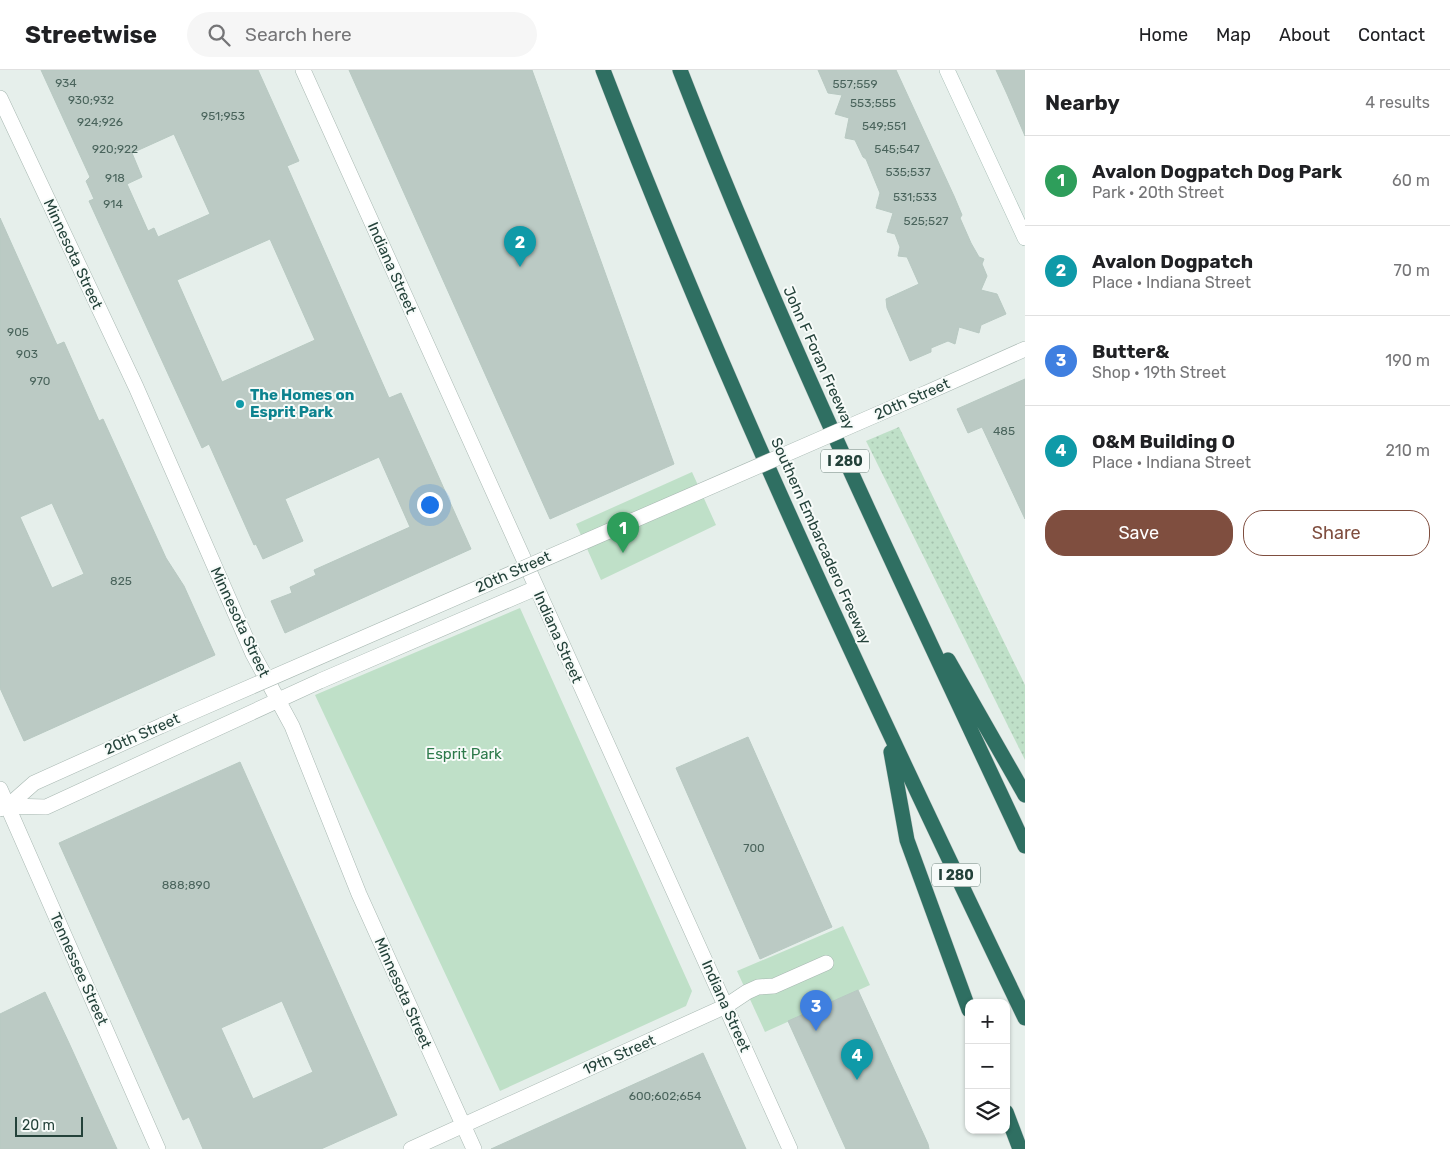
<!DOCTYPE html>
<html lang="en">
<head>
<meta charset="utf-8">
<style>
	body { margin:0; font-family:Rubik,sans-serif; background:#f6f6f6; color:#202124 }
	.controls { position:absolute; right:15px; bottom:15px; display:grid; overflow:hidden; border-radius:10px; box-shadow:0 1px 4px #0004 }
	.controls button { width:45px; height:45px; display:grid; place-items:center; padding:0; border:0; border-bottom:1px solid #e0e0e0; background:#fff; color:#202124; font:25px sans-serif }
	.scale { position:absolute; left:15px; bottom:12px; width:68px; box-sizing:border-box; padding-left:5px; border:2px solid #24423a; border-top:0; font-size:14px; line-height:18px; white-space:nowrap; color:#24423a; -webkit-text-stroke:4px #f7fbf9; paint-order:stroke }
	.you { position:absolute; left:429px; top:434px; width:18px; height:18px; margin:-12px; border:4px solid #fff; border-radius:50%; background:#1a73e8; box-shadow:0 0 0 8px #1a73e833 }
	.badge { display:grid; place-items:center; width:32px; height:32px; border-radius:50%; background:#7f4e3f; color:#fff; font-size:16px; font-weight:700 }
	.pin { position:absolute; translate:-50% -41px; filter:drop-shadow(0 1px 2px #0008) }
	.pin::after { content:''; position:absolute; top:26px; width:18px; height:15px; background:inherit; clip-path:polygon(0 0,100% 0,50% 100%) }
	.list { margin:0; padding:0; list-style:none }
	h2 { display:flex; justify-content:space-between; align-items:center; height:65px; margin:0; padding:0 20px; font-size:21px }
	h2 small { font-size:16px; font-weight:400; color:#757577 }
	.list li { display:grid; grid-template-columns:32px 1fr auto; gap:15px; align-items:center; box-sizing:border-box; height:90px; padding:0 20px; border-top:1px solid #e0e0e0 }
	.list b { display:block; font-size:19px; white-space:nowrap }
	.list p { margin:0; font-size:16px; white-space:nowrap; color:#757577 }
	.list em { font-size:16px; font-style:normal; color:#757577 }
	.actions { display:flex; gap:10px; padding:15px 20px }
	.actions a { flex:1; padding:11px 0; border:1px solid #7f4e3f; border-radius:20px; text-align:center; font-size:18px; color:#7f4e3f }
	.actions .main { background:#7f4e3f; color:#fff }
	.icon { flex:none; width:28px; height:28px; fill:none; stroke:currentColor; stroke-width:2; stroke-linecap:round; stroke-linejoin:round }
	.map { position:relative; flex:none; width:1025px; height:1079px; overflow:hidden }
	header { display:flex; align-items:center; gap:30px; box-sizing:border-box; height:70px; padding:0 25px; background:#fff; border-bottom:1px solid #e0e0e0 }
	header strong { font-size:24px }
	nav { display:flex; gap:28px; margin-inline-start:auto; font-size:18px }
	.search { width:350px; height:45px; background:#f6f6f6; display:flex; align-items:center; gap:12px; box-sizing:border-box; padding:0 18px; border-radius:28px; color:#757577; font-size:19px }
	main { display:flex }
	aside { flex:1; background:#fff }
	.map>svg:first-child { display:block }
	.green { fill:#bfe0c8 }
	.garden { fill:url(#garden-dots) }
	.building { fill:#bbcac4; stroke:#b8c9c2; fill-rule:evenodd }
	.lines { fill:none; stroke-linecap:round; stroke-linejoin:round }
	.pedestrian-casing { stroke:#a8b8b2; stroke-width:16 }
	.minor-casing { stroke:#a8b8b2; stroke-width:16 }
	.tertiary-casing { stroke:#a8b8b2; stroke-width:16 }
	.secondary-casing { stroke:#a4bbb3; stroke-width:16 }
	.motorway-casing { stroke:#c2cac8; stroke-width:16 }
	.pedestrian { stroke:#fff; stroke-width:15 }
	.minor { stroke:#fff; stroke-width:15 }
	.tertiary { stroke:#fff; stroke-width:15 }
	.secondary { stroke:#fff; stroke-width:15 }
	.motorway { stroke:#2f6f62; stroke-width:15 }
	.tertiary-bridge-casing { stroke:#a8b8b2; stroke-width:16; stroke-linecap:butt }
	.tertiary-bridge { stroke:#fff; stroke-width:15 }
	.culture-dot { fill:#0f9aa8; stroke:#f7fbf9; stroke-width:2 }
	.labels { text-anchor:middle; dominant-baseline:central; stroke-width:4; stroke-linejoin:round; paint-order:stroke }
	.number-label { font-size:12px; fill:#4a645c }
	.shield { fill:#f7fbf9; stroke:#637a73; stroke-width:1 }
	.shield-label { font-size:14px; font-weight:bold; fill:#24423a }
	.street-label { font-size:15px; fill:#24423a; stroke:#f7fbf9 }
	.culture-label { font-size:15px; font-weight:bold; fill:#0d838f; stroke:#f7fbf9; text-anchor:start }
	.park-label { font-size:15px; fill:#2d7a4b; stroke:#f7fbf9 }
</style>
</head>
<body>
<header>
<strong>Streetwise</strong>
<div class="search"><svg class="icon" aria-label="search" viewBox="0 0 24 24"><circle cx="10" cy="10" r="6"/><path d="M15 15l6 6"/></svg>Search here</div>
<nav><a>Home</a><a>Map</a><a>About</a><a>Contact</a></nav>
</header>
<main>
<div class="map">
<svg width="1025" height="1079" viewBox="0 0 1025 1079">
	<defs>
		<pattern id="garden-dots" width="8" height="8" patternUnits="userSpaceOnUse" patternTransform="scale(1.25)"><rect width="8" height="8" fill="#bfe0c8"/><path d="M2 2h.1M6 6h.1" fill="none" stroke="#a4c1ad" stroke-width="1.8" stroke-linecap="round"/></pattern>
	</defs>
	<rect width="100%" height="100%" fill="#e6efeb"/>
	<!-- green -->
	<path class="green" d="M 692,402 L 716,455 L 601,510 L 576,454 Z
		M 520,538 L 692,921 L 686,936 L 500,1021 L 315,625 Z
		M 843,856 L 870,915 L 765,962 L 737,901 Z"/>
	<!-- garden -->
	<path class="garden" d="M 899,357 L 1025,615 L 1025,690 L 866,371 Z"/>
	<!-- building -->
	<path class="building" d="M 41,0 L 258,0 L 299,91 L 287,96 L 389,328 L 401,323 L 471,479 L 285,563 L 271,531 L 292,523 L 290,517 L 316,505 L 314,500 L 410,457 L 379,387 L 285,429 L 303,471 L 263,489 L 256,474 L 254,475 L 209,374 L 202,378 L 99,153 L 89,131 L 94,129 L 86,111 L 90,107 ZM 174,64 L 210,144 L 158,167 L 154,158 L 148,161 L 127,114 L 142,107 L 132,83 ZM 270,169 L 315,270 L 222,312 L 177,210 Z
		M 349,0 L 532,0 L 674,394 L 550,449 Z
		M 818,0 L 896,0 L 954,126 L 962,145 L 960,148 L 971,173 L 979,187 L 984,189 L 982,194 L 987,206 L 981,220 L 997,224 L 1006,244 L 981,255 L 979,263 L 959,257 L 955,274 L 948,271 L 931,278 L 931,282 L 910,291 L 887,238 L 886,229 L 919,214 L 907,187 L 898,186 L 900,177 L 895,164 L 887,162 L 893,143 L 876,138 L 880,123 L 866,89 L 863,87 L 855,70 L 845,68 L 849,48 L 835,44 L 842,25 L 828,23 Z
		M 996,0 L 1025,0 L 1025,66 L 1007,24 Z
		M 0,148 L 57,275 L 64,272 L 99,351 L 103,349 L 166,488 L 184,516 L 215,585 L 24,671 L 0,618 ZM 52,433 L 84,504 L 52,518 L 20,447 Z
		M 1025,309 L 1025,449 L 982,357 L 968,363 L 957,339 Z
		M 748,667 L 832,857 L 760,889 L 676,698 Z
		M 240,692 L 397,1045 L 321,1079 L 203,1079 L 189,1047 L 183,1050 L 59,773 ZM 282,931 L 313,1002 L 253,1029 L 221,958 Z
		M 858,920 L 928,1074 L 929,1079 L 846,1079 L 788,951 Z
		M 45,922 L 69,973 L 117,1079 L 0,1079 L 0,944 Z
		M 703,983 L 746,1079 L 491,1079 Z"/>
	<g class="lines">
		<!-- pedestrian casing -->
		<g class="pedestrian-casing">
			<path id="pedestrian" d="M 726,936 L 747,922 L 758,917 L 774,916 L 826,893"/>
		</g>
		<!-- minor casing -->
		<g class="minor-casing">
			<path id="minor" d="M 303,0 L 790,1079
				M 0,28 L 136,317 L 253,584 L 292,656 L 359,824 L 474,1079
				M 0,719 L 158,1079
				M 8,736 L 46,737 L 320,611 L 536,518
				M 411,1079 L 726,936"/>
		</g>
		<!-- tertiary casing -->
		<g class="tertiary-casing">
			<path id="tertiary" d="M 924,324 L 1025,279
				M 0,739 L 8,736 L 34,713 L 163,655"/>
		</g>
		<!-- secondary casing -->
		<g class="secondary-casing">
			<path id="secondary" d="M 947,0 L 1025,168"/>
		</g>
		<!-- motorway casing -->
		<g class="motorway-casing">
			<path id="motorway" d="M 603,0 C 727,323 875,636 1025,948
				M 680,0 C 782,264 905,519 1025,776
				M 948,590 L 1025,725
				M 891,682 L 907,770 L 969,940
				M 1006,1042 L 1020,1079"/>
		</g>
		<!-- pedestrian -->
		<use href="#pedestrian" class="pedestrian"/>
		<!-- minor -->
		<use href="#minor" class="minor"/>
		<!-- tertiary -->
		<use href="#tertiary" class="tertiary"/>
		<!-- secondary -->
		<use href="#secondary" class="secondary"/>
		<!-- motorway -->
		<use href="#motorway" class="motorway"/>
		<!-- tertiary-bridge casing -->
		<g class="tertiary-bridge-casing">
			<path id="tertiary-bridge" d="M 163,655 L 924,324"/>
		</g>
		<!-- tertiary-bridge -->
		<use href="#tertiary-bridge" class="tertiary-bridge"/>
	</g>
	<!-- markers -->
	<circle class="culture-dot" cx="240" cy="334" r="5"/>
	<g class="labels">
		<!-- number labels -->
		<g class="number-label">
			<text x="66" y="13">934</text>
			<text x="855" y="14">557;559</text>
			<text x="91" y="30">930;932</text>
			<text x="873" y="33">553;555</text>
			<text x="223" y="46">951;953</text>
			<text x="100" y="52">924;926</text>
			<text x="884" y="56">549;551</text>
			<text x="115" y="79">920;922</text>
			<text x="897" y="79">545;547</text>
			<text x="908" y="102">535;537</text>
			<text x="115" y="108">918</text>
			<text x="915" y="127">531;533</text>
			<text x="113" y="134">914</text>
			<text x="926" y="151">525;527</text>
			<text x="18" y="262">905</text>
			<text x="27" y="284">903</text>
			<text x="40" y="311">970</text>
			<text x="1004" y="361">485</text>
			<text x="121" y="511">825</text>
			<text x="754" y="778">700</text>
			<text x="186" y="815">888;890</text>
			<text x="665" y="1026">600;602;654</text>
		</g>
		<!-- shield labels -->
		<g class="shield">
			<rect x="821" y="379.5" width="48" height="23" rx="4"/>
			<rect x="932" y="793.5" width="48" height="23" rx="4"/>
		</g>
		<g class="shield-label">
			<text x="845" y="391">I 280</text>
			<text x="956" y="805">I 280</text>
		</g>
		<!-- street labels -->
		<g class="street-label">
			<text transform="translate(73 184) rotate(65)">Minnesota Street</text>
			<text transform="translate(392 198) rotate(66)">Indiana Street</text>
			<text transform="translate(819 288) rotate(66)">John F Foran Freeway</text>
			<text transform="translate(912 329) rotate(-24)">20th Street</text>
			<text transform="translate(821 471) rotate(66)">Southern Embarcadero Freeway</text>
			<text transform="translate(513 502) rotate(-24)">20th Street</text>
			<text transform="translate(240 552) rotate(65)">Minnesota Street</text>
			<text transform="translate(558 567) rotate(66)">Indiana Street</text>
			<text transform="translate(142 664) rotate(-24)">20th Street</text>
			<text transform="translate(79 899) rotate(66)">Tennessee Street</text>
			<text transform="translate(403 923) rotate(66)">Minnesota Street</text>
			<text transform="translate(726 936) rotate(66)">Indiana Street</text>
			<text transform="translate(619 985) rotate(-24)">19th Street</text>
		</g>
		<!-- culture labels -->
		<g class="culture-label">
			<text x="250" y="325">The Homes on<tspan x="250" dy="17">Esprit Park</tspan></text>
		</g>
		<!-- park labels -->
		<g class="park-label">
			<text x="464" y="684">Esprit Park</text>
		</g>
	</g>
</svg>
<div class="controls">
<button>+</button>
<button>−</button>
<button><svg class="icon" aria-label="layers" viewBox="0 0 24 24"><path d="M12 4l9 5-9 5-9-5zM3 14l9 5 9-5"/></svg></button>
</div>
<div class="scale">20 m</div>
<div class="you"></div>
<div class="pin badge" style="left:623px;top:483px;background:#2e9e5b">1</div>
<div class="pin badge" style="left:520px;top:197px;background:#0f9aa8">2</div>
<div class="pin badge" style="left:816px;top:961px;background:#3f7fe0">3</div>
<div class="pin badge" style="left:857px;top:1010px;background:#0f9aa8">4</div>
</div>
<aside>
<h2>Nearby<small>4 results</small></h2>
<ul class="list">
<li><span class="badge" style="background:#2e9e5b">1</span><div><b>Avalon Dogpatch Dog Park</b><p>Park · 20th Street</p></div><em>60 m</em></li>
<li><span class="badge" style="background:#0f9aa8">2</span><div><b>Avalon Dogpatch</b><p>Place · Indiana Street</p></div><em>70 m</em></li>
<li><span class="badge" style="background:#3f7fe0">3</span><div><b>Butter&amp;</b><p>Shop · 19th Street</p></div><em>190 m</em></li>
<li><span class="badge" style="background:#0f9aa8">4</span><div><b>O&amp;M Building O</b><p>Place · Indiana Street</p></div><em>210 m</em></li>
</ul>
<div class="actions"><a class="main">Save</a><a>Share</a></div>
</aside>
</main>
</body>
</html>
